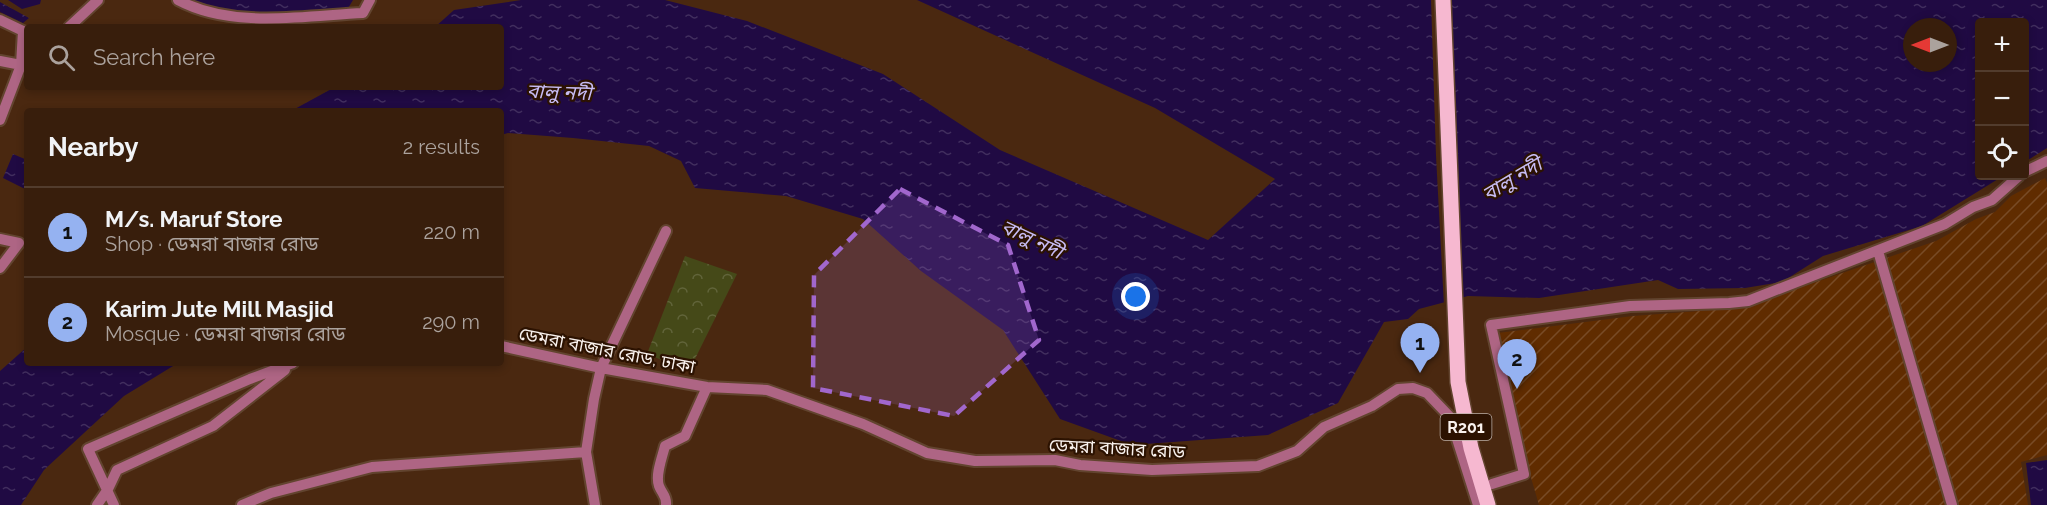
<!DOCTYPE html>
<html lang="en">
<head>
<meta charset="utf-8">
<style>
	body { margin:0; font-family:Raleway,"Noto Sans Bengali",sans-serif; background:#3f2715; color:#f1f3f6 }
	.controls { position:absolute; right:18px; top:18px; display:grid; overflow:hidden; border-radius:6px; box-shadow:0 3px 9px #0003 }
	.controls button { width:54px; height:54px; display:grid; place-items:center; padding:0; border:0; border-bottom:2px solid #523c2d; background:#381e0c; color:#f1f3f6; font:30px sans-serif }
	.compass { position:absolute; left:1903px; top:18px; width:54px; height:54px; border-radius:50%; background:#381e0c; box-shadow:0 3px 9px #0003; rotate:270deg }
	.you { position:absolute; left:1136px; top:297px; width:21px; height:21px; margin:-15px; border:4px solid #fff; border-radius:50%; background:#1a73e8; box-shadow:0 0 0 9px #1a73e833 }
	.badge { display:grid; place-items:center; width:39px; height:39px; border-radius:50%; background:#95b2f1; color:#111; font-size:20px; font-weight:700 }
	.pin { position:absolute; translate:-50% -50px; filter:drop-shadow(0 2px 3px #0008) }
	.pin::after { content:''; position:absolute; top:32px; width:21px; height:18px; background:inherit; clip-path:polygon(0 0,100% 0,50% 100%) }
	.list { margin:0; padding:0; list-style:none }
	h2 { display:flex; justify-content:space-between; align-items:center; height:78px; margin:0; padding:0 24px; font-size:26px }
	h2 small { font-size:20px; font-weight:400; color:#aba29d }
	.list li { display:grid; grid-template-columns:39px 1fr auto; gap:18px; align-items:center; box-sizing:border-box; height:90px; padding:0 24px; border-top:2px solid #523c2d }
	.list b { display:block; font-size:22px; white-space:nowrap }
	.list p { margin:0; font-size:20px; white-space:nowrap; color:#aba29d }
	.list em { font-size:20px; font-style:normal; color:#aba29d }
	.icon { flex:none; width:33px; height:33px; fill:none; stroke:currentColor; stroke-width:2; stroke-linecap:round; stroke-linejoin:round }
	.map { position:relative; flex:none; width:2047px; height:505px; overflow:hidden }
	.search { position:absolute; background:#381e0c; box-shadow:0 3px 9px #0003; left:24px; top:24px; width:480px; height:66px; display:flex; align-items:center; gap:15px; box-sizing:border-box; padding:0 21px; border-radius:6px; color:#aba29d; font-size:22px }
	.panel { position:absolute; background:#381e0c; box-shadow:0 3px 9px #0003; left:24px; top:108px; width:480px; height:258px; border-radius:6px }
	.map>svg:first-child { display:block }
	.industrial { fill:url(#industrial-furrows) }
	.forest { fill:url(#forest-crowns) }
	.water { fill:url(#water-ripples); fill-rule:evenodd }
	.pier { fill:#4a2810 }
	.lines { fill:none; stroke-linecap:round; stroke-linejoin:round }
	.street-casing { stroke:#62442f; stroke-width:14 }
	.primary-casing { stroke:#62442f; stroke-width:18 }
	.street { stroke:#ae6584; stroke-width:10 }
	.primary { stroke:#f6b8d0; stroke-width:15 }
	.marked { fill:#a167cd; fill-opacity:0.2; stroke:#a167cd; stroke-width:4.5; stroke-dasharray:12 8; stroke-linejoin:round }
	.labels { text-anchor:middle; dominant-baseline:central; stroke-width:4.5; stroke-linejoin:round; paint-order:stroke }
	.shield { fill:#2c1201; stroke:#bcaea6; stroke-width:1.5 }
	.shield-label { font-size:16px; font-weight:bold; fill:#f9f1ed }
	.street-label { font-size:18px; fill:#f9f1ed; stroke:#2c1201 }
	.water-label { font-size:20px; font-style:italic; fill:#c7bcf4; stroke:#2c1201 }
</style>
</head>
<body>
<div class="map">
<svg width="2047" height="505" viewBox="0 0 2047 505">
	<defs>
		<pattern id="industrial-furrows" width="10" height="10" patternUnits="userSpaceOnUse" patternTransform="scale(1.5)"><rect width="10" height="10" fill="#602c00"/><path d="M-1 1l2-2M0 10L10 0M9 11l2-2" fill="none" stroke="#784b26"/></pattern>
		<pattern id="forest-crowns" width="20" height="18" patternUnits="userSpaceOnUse" patternTransform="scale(1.5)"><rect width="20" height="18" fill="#454918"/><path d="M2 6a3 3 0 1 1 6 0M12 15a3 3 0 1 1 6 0" fill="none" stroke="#61643a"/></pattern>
		<pattern id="water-ripples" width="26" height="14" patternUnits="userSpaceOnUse" patternTransform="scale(1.5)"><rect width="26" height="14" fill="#200a43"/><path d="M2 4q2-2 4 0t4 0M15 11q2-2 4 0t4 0" fill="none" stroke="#412e5e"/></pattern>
	</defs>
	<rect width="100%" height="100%" fill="#4a2810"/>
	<!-- industrial -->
	<path class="industrial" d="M 2045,178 L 2047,183 L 2047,455 L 2021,462 L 2028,505 L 1539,505 L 1489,334 L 1633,316 L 1740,308 L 1936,241 L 1976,219 L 1995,212 L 2011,196 Z"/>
	<!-- forest -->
	<path class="forest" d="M 685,256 L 737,274 L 689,371 L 647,354 Z"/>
	<!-- water -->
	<path class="water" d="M 8,0 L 41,0 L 40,4 L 22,9 Z
		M 180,0 L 353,0 L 347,10 L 260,17 L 224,13 Z
		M 521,0 L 665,0 L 747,21 L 883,74 L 1000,150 L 1208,240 L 1275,179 L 1155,108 L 917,0 L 2047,0 L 2047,148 L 2025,162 L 2024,22 L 1980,22 L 1980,176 L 2003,176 L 1922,226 L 1823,256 L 1782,282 L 1745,288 L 1678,289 L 1658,280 L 1539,298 L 1468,296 L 1419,309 L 1408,319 L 1384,322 L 1338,403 L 1268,435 L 1132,445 L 1060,419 L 1003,330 L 921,271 L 863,219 L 786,196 L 695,188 L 681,161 L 649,146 L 573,138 L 508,133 L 501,135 L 501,111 L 291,111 L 335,87 L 501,87 L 501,27 L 435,27 L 454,10 ZM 1912,27 L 1948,27 L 1948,63 L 1912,63 Z
		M 0,2 L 29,18 L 23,23 L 0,12 Z
		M 13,154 L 27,160 L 27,190 L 3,178 Z
		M 27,347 L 27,363 L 178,363 L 124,396 L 44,470 L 21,505 L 0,505 L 0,371 Z
		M 2047,460 L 2047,505 L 2031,505 L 2026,463 Z"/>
	<!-- pier -->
	<path class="pier" d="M 1431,0 L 1444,0 L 1458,302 L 1444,306 L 1436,156 Z"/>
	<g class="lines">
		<!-- street casing -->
		<g class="street-casing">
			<path id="street" d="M 178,0 C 232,29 304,16 363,13 L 370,0
				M 0,20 L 23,31 L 21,65 L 0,120
				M 69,27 L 98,0
				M 0,61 L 21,65
				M 2024,172 L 2047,161
				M 0,239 L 19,243 L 0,268
				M 1878,251 L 1952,505
				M 501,346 L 601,368 L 707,387 L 767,390 L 863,424 L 927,453 L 975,461 L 1055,460 L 1080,465 L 1152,470 L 1258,466 L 1297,451 L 1324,427 L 1372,406 L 1398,389 L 1413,388 L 1427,393 L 1450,417 L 1478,505
				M 1492,484 L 1524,474 L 1491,325 L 1630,306 L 1729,303 L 1748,301 L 1945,224 L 1973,207 L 1992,200 L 2019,176
				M 97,505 L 108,489 L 117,470 L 213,426 L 285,370
				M 114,505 L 88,449 L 250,379 L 293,363
				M 242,505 L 271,493 L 372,467 L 586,452
				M 595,505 L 586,452 L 594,399 L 601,368 L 666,231
				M 666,505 C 667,496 662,494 659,486 C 655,475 662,458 665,446 L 685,436 L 707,387"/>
		</g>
		<!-- primary casing -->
		<g class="primary-casing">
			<path id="primary" d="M 1443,0 L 1458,382 L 1471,448 L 1488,505"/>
		</g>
		<!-- street -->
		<use href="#street" class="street"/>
		<!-- primary -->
		<use href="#primary" class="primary"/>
	</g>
	<!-- marked area -->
	<path class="marked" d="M 900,189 L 1008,245 L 1039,340 L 954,416 L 813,388 L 814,275 Z"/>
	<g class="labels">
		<!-- shield labels -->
		<rect class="shield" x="1440.5" y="414" width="51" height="26" rx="4.5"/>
		<g class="shield-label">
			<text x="1466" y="427">R201</text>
		</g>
		<!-- street labels -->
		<g class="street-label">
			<text transform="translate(607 350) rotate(11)">ডেমরা বাজার রোড, ঢাকা</text>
			<text transform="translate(1117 448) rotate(3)">ডেমরা বাজার রোড</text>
		</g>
		<!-- water labels -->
		<g class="water-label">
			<text transform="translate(559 92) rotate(2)">বালু নদী</text>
			<text transform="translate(1512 179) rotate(-31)">বালু নদী</text>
			<text transform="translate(1032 239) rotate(25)">বালু নদী</text>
		</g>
	</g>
</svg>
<div class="controls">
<button>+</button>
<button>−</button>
<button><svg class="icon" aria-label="locate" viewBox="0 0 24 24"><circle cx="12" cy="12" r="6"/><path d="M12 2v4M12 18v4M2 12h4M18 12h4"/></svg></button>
</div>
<svg class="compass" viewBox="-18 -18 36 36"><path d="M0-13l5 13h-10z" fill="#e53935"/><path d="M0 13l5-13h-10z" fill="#aba29d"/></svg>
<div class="you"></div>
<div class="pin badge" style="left:1420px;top:373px">1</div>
<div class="pin badge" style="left:1517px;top:389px">2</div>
<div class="search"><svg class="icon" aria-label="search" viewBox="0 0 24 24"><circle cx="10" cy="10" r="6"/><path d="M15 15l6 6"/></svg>Search here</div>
<section class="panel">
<h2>Nearby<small>2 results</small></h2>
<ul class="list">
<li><span class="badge">1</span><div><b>M/s. Maruf Store</b><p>Shop · ডেমরা বাজার রোড</p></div><em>220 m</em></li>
<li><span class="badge">2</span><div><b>Karim Jute Mill Masjid</b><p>Mosque · ডেমরা বাজার রোড</p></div><em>290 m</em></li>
</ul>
</section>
</div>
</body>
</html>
